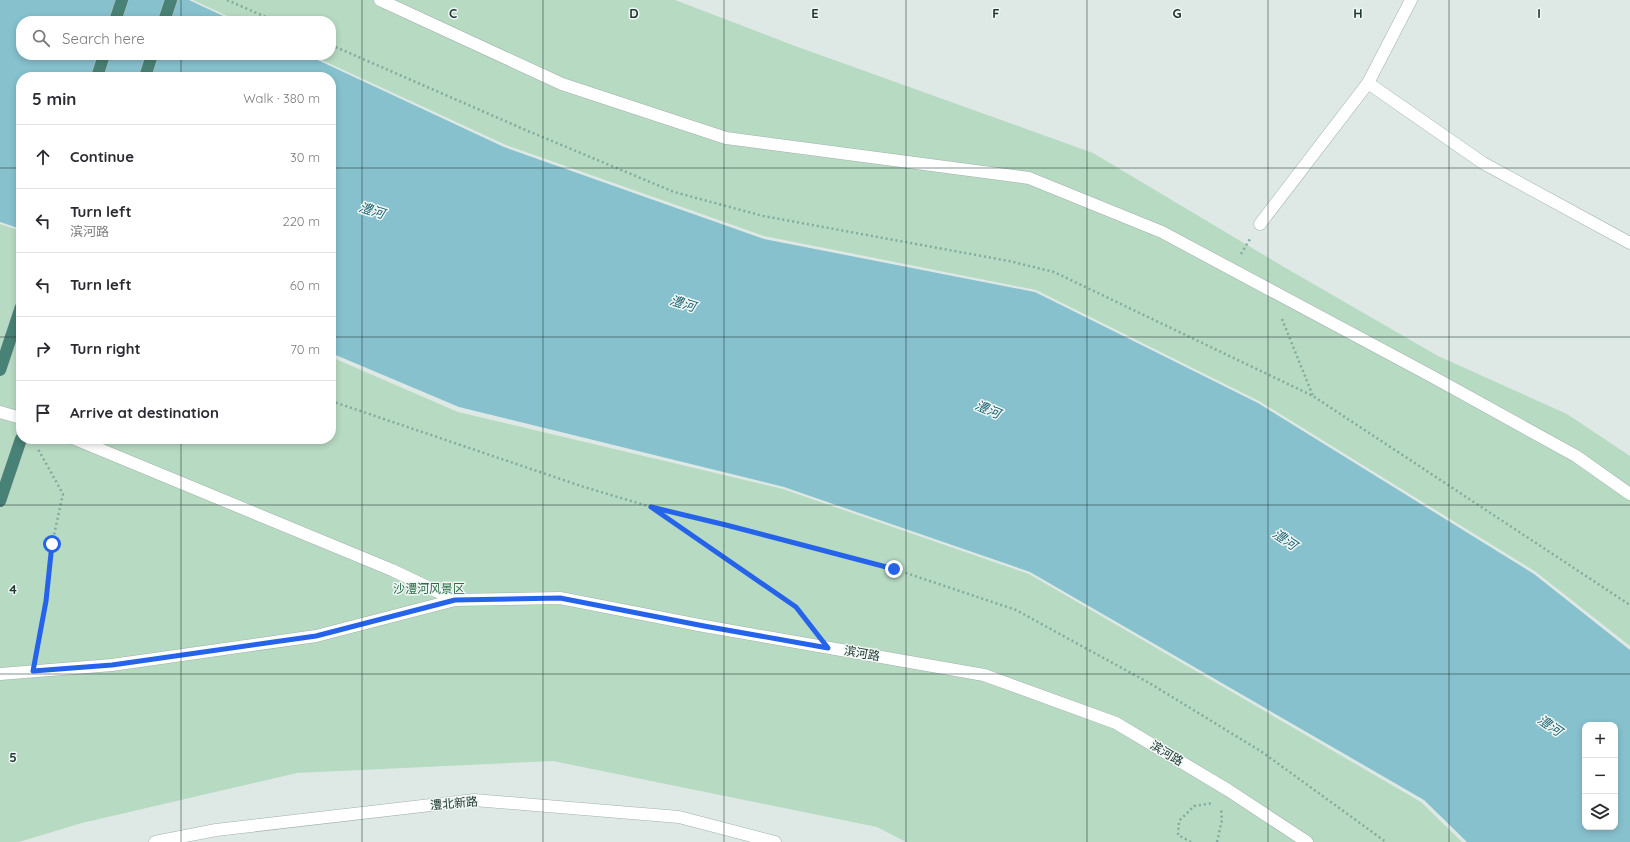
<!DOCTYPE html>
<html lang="en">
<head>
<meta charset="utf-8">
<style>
	body { margin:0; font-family:Quicksand,"Noto Sans SC",sans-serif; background:#f2f2f3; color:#2b2b33 }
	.controls { position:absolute; right:12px; bottom:12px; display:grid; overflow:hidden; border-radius:8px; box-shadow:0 2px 6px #0003 }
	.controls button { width:36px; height:36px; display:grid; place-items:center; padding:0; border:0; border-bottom:1px solid #e1e1e2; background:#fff; color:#2b2b33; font:20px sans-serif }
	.stop { position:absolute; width:12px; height:12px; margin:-9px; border:3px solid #2563eb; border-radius:50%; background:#fff }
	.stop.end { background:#2563eb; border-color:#fff; box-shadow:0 1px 4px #0008 }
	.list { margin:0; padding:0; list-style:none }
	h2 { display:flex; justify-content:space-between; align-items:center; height:52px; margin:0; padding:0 16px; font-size:17px }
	h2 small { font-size:13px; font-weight:400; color:#7c7c81 }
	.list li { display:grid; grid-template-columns:26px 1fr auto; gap:12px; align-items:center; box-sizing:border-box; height:64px; padding:0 16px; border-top:1px solid #e1e1e2 }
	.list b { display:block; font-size:15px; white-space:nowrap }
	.list p { margin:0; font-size:13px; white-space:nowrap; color:#7c7c81 }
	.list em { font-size:13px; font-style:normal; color:#7c7c81 }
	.icon { flex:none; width:22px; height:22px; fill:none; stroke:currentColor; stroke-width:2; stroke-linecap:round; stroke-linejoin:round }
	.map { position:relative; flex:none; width:1630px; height:842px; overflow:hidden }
	.search { position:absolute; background:#fff; box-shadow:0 2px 6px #0003; left:16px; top:16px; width:320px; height:44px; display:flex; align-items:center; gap:10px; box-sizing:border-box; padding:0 14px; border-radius:16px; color:#7c7c81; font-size:15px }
	.panel { position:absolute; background:#fff; box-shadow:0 2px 6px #0003; left:16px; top:72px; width:320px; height:372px; border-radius:16px }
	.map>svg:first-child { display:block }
	.green { fill:#b7dac2 }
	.water { fill:#87c1ce; fill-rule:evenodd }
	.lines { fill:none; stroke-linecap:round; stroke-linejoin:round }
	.minor-casing { stroke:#a1b1ac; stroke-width:13 }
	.tertiary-casing { stroke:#a1b1ac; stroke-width:13 }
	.trunk-casing { stroke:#bcc4c2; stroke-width:13 }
	.path { stroke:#80ac9f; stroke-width:2.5; stroke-dasharray:2 3; stroke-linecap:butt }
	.minor { stroke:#fff; stroke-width:12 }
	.tertiary { stroke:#fff; stroke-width:12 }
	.trunk { stroke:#488175; stroke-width:12 }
	.trunk-bridge-casing { stroke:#bcc4c2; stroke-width:13; stroke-linecap:butt }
	.trunk-bridge { stroke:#488175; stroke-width:12 }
	.route { stroke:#2563eb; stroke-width:5 }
	.grid { fill:none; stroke:#203933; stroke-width:1; stroke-opacity:0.55 }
	.labels { text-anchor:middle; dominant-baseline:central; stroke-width:3; stroke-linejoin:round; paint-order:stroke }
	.park-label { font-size:12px; fill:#2c6e47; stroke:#eff6f3 }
	.street-label { font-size:12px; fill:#203933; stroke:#eff6f3 }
	.water-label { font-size:13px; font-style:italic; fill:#1d6272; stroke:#eff6f3 }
	.grid-label { font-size:13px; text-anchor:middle; font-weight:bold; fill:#203933; stroke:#eff6f3; stroke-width:3; stroke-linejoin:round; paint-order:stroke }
</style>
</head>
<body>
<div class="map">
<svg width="1630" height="842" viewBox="0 0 1630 842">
	<rect width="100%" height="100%" fill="#dee9e5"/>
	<!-- green -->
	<path class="green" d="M 193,0 L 675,0 L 795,46 L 1093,153 L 1284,267 L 1438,356 L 1567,414 L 1630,456 L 1630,646 L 1536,572 L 1259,401 L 1036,290 L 764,236 L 506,145 L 311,55 L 331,55 L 331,21 L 238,21 Z
		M 0,224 L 21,231 L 21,439 L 331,439 L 331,357 L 458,412 L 783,489 L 1029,574 L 1421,802 L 1462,842 L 906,842 L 877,827 L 553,761 L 297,773 L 82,823 L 19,842 L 0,842 Z"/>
	<!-- water -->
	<path class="water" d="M 0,0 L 189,0 L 234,21 L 21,21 L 21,55 L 307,55 L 504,147 L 764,239 L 1035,292 L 1258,403 L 1534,574 L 1630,650 L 1630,842 L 1467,842 L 1424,800 L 1030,572 L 784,487 L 459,407 L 331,353 L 331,77 L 21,77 L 21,229 L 0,222 ZM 1585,725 L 1615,725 L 1615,827 L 1585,827 Z"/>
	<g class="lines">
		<!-- minor casing -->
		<g class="minor-casing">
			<path id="minor" d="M 380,0 L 562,84 L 726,138 L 1029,178 L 1162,232 L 1433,377 L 1576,456 L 1630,494
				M 1368,83 L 1483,163 L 1630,243
				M 1260,224 L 1368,83 L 1411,0
				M 0,412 L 21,418
				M 75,439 L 392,570 L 455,600
				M 0,674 L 112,665 L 316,636 L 455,600 L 560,598 L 704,626 L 984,675 L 1116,723 L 1228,790 L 1307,842"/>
		</g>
		<!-- tertiary casing -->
		<g class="tertiary-casing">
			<path id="tertiary" d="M 155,842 L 216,830 L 474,800 L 679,817 L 775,842"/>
		</g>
		<!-- trunk casing -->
		<g class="trunk-casing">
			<path id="trunk" d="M 115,21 L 122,0
				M 164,21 L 171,0
				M 97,77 L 104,55
				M 145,77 L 152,55
				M 0,501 L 21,439"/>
		</g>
		<!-- path -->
		<path class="path" d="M 227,0 L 275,21
			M 331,45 L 528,131 L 674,192 L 763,216 L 1009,261 L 1054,272 L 1313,396 L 1630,605
			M 1241,254 L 1250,239
			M 1282,319 L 1313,396
			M 331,401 L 584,487 L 651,507 L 726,525 L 894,569 L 1016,610 L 1151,684 L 1262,752 L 1386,842
			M 653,509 L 796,607 L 810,625
			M 36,653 L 46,601 L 52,544 L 63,494 L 38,449
			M 1191,842 L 1178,835 L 1179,821 L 1194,806 L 1213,803
			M 1217,842 L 1222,820 L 1221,809"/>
		<!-- minor -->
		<use href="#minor" class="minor"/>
		<!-- tertiary -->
		<use href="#tertiary" class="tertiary"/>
		<!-- trunk -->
		<use href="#trunk" class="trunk"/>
		<!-- trunk-bridge casing -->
		<g class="trunk-bridge-casing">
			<path id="trunk-bridge" d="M 0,370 L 21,307"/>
		</g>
		<!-- trunk-bridge -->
		<use href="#trunk-bridge" class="trunk-bridge"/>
	</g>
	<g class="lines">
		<!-- route -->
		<path class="route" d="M 52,544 L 46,601 L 33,671 L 112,665 L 316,636 L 455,600 L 560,598 L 704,626 L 828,648 L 796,607 L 651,507 L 726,525 L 894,569"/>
	</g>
	<!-- grid -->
	<path class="grid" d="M 181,0 L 181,21M 362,0 L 362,842M 543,0 L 543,842M 724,0 L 724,842M 906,0 L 906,842M 1087,0 L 1087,842M 1268,0 L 1268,842M 1449,0 L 1449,842M 181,55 L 181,77M 0,168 L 21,168M 331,168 L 1630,168M 0,337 L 21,337M 331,337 L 1630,337M 181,439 L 181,842M 0,505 L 1630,505M 0,674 L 1630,674"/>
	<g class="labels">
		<!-- park labels -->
		<g class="park-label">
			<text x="429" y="588">沙澧河风景区</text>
		</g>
		<!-- street labels -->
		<g class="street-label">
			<text transform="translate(862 653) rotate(10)">滨河路</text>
			<text transform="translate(1167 753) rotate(31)">滨河路</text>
			<text transform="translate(454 803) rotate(-5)">澧北新路</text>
		</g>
		<!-- water labels -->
		<g class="water-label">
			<text transform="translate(372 210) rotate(17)">澧河</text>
			<text transform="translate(683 303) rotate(17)">澧河</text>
			<text transform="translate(988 409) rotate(23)">澧河</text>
			<text transform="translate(1285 539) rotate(35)">澧河</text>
			<text transform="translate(1550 725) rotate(35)">澧河</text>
		</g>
	</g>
	<g class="grid-label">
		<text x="453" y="18">C</text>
		<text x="634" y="18">D</text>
		<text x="815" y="18">E</text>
		<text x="996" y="18">F</text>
		<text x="1177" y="18">G</text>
		<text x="1358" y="18">H</text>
		<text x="1539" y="18">I</text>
		<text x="13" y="594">4</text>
		<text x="13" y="762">5</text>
	</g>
</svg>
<div class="controls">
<button>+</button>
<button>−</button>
<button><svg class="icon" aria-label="layers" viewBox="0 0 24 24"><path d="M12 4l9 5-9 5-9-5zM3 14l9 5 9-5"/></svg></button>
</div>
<div class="stop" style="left:52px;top:544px"></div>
<div class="stop end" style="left:894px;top:569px"></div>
<div class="search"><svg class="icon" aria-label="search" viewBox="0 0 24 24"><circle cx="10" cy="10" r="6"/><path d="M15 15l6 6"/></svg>Search here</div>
<section class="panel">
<h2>5 min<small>Walk · 380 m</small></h2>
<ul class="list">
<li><svg class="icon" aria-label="ahead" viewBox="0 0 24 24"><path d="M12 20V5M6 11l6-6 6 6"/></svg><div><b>Continue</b></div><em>30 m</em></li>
<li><svg class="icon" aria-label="left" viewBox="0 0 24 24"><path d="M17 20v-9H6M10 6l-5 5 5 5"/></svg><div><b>Turn left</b><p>滨河路</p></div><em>220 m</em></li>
<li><svg class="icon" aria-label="left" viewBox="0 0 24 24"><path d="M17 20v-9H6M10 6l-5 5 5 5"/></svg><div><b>Turn left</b></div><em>60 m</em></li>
<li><svg class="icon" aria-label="right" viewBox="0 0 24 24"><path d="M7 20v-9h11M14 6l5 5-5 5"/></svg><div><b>Turn right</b></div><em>70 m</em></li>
<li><svg class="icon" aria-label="arrive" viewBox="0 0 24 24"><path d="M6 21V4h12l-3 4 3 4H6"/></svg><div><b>Arrive at destination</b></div></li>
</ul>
</section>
</div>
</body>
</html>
